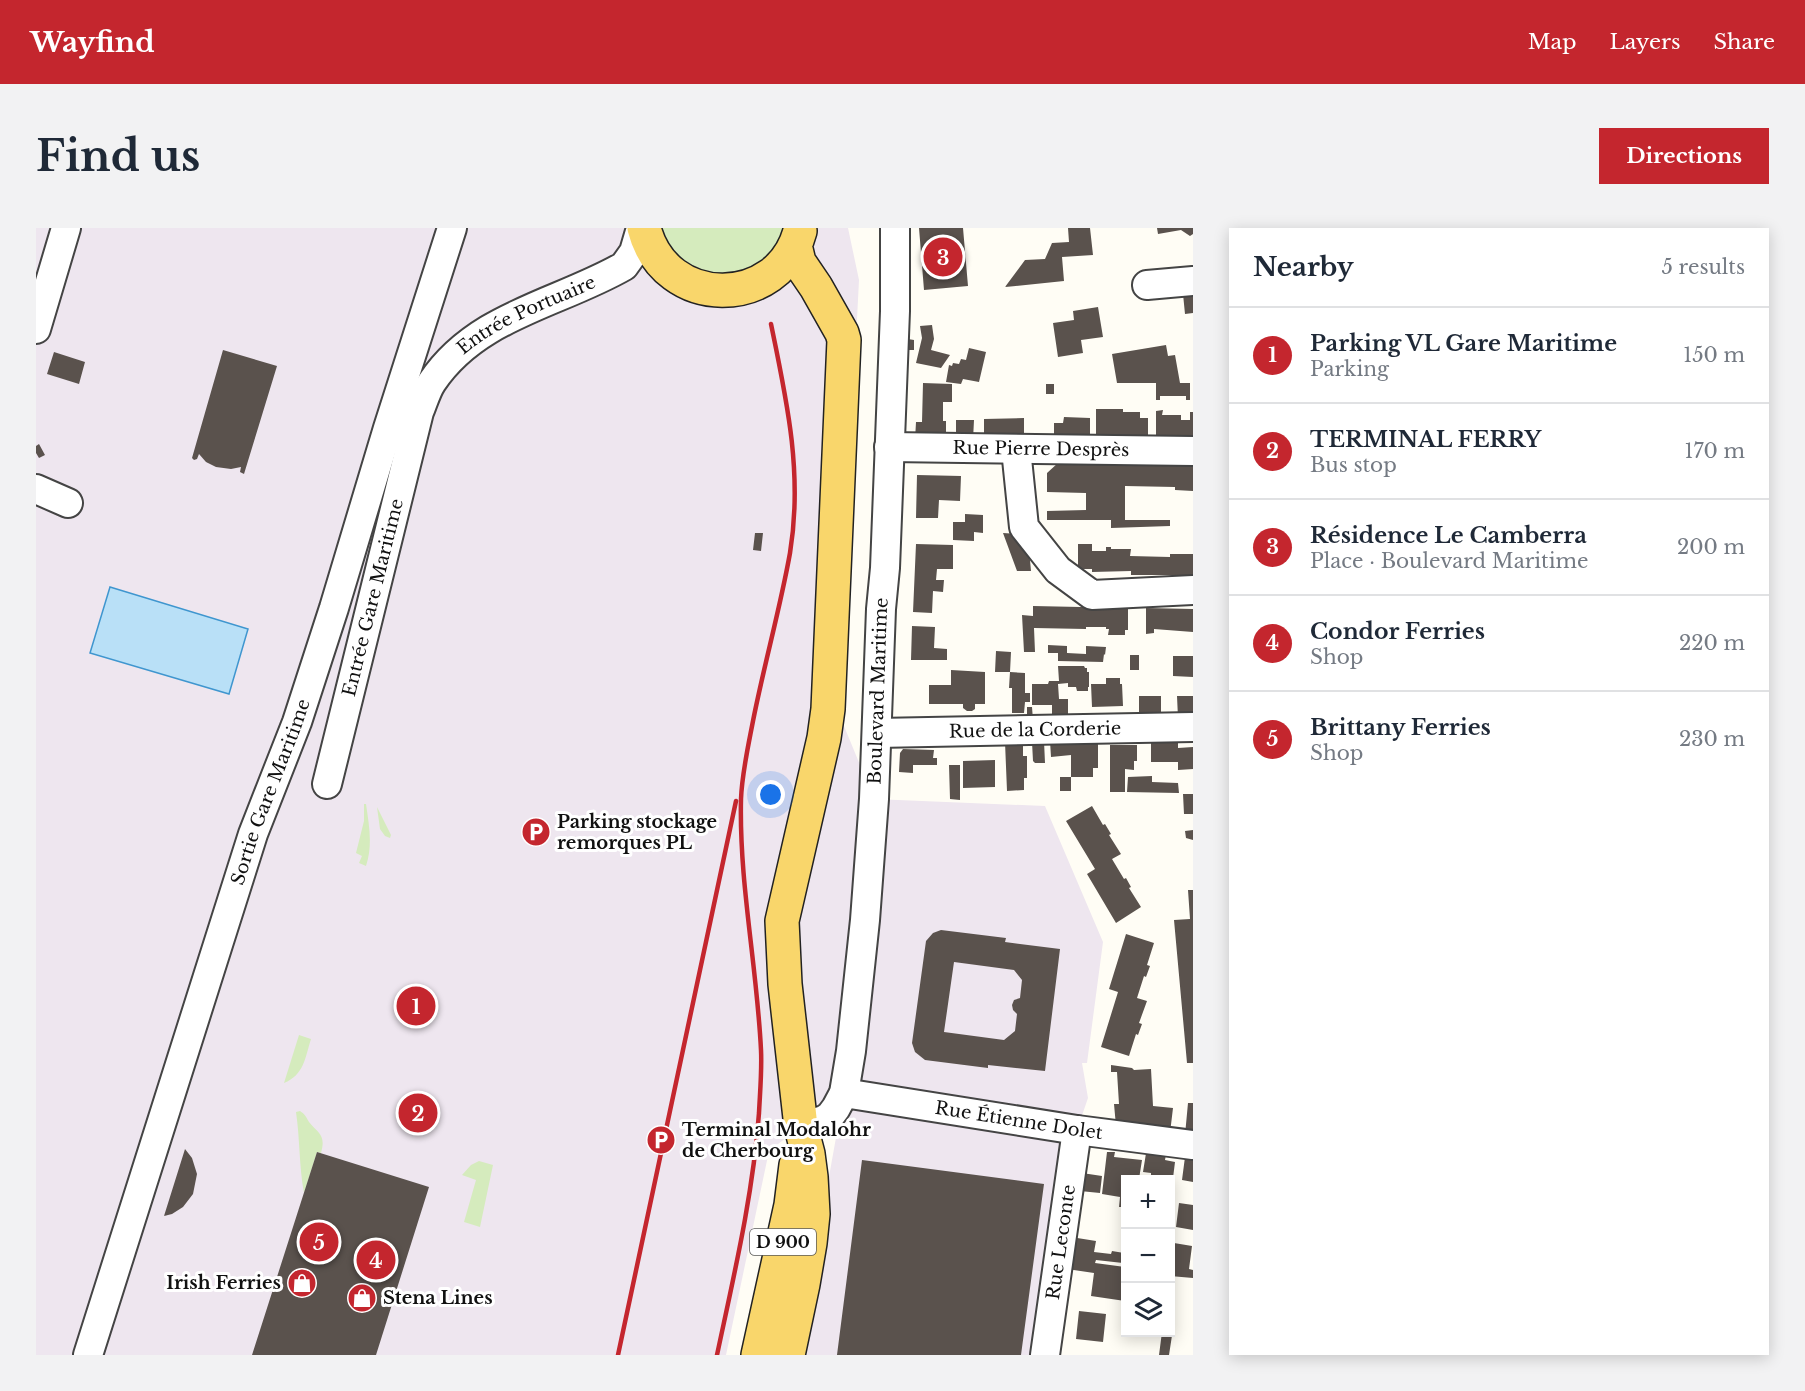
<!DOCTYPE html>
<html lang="en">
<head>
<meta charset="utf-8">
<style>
	body { margin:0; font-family:"Libre Baskerville",serif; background:#f2f2f3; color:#1f2937 }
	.controls { position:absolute; right:18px; bottom:18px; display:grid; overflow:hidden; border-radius:0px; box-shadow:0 3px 15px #0003 }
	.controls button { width:54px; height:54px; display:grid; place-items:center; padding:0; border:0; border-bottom:2px solid #e0e1e3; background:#fff; color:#1f2937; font:30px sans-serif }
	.you { position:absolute; left:735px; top:567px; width:21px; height:21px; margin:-15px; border:4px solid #fff; border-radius:50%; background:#1a73e8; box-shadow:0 0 0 9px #1a73e833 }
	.badge { display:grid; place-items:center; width:39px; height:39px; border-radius:50%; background:#c4262e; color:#fff; font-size:20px; font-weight:700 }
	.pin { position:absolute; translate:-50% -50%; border:3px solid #fff; box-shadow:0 2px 6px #0006 }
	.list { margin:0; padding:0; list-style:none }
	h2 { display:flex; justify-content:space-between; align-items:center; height:78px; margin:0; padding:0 24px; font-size:26px }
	h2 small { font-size:20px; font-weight:400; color:#747a83 }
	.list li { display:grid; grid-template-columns:39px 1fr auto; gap:18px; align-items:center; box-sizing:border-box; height:96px; padding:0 24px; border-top:2px solid #e0e1e3 }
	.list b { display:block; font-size:22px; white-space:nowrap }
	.list p { margin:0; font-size:20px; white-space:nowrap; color:#747a83 }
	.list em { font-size:20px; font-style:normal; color:#747a83 }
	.icon { flex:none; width:33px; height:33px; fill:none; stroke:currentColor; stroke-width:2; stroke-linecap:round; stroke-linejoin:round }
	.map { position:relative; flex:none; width:1157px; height:1127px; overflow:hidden; border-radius:0px }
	header { display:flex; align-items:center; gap:36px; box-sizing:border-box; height:84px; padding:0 30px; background:#c4262e; color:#fff }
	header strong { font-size:28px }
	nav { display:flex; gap:33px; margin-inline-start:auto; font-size:21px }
	.intro { display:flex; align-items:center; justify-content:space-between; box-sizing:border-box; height:144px; padding:0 36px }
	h1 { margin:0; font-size:42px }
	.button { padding:15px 27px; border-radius:0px; background:#c4262e; color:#fff; font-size:21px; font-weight:700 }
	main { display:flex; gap:36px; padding:0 36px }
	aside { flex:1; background:#fff; border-radius:0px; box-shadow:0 3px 15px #0003 }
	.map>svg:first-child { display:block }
	.industrial { fill:#eee6ef }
	.green { fill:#d5ebbd }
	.water { fill:#b9e0f7; stroke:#3f96cf; stroke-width:1.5 }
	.building { fill:#5a524d; fill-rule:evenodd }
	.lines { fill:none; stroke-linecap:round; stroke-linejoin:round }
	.minor-casing { stroke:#444; stroke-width:32 }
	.major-casing { stroke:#222; stroke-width:36 }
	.minor { stroke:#fff; stroke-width:28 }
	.major { stroke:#f9d66b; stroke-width:33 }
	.rail { stroke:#c4262e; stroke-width:4.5 }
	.labels { text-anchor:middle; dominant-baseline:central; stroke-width:6; stroke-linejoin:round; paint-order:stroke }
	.shield { fill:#fff; stroke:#585858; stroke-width:1.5 }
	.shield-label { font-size:16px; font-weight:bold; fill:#111 }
	.street-label { font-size:18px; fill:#111; stroke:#fff }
	.poi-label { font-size:18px; font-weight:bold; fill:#111; stroke:#fff; text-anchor:start }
</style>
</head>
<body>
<header>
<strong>Wayfind</strong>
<nav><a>Map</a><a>Layers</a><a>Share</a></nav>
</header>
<div class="intro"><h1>Find us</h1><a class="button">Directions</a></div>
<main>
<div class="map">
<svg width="1157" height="1127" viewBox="0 0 1157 1127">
	<rect width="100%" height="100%" fill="#fffdf5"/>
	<!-- industrial -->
	<path class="industrial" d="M 0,0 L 812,0 L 823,52 L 801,481 L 838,571 L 1009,578 L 1067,714 L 1051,835 L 1046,835 L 1052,870 L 1041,902 L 996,1127 L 761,1127 L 808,865 L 733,923 L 690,1127 L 0,1127 Z"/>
	<!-- green -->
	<path class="green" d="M 620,0 L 753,0 L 727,39 L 684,52 L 643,37 Z
		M 328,576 L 330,576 C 333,597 337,617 330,638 L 323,635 L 326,628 L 320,625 L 328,593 Z
		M 341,579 L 355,607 L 354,610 L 349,608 L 344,601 Z
		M 263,807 L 275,811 C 269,830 268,847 248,855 Z
		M 264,883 C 269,886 270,889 273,894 C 283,906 290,907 285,925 L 281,924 L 268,965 C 263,938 264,911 260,884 Z
		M 443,933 L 457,937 L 444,999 L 428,994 L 440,952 L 426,947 L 435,937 Z"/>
	<!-- water -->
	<path class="water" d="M 74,359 L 212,401 L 193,466 L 54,425 Z"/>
	<!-- building -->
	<path class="building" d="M 883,0 L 927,0 L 932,58 L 888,62 Z
		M 1032,0 L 1054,0 L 1057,27 L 1026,29 L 1028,53 L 969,59 L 989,32 L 1009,31 L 1016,15 L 1033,14 Z
		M 1121,0 L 1157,0 L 1157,6 L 1154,8 L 1145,2 L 1122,6 Z
		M 1157,64 L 1157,85 L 1149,86 L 1147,66 Z
		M 1062,79 L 1067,109 L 1045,112 L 1047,125 L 1022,129 L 1017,95 L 1038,92 L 1037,83 Z
		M 896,97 L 898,111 L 895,122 L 914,127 L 905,140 L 880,135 L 886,110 L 884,98 Z
		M 872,111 L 878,112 L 878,122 L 872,122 Z
		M 1130,117 L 1132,128 L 1139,127 L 1144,155 L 1154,155 L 1154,172 L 1150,172 L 1150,168 L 1124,168 L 1124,172 L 1120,172 L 1120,155 L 1081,155 L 1076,126 Z
		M 933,120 L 950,124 L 943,154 L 927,151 L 925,156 L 910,154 L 913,137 L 916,138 L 917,135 L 923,136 L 925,131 L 930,132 Z
		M 187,122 L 241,138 L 208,246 L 204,244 L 205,239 L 195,241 L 180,239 L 170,234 L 163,226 L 161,231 L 158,232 L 156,230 Z
		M 18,124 L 49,134 L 43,156 L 11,146 Z
		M 887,155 L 916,156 L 916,174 L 907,174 L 907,193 L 910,193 L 910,212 L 879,212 L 880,194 L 886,194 Z
		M 1010,156 L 1018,156 L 1018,166 L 1010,166 Z
		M 1060,181 L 1087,181 L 1087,184 L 1104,184 L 1104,190 L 1112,190 L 1112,214 L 1060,213 Z
		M 1127,182 L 1126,187 L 1145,187 L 1145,192 L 1154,192 L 1154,184 L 1157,184 L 1157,214 L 1120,214 L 1120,183 Z
		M 1028,189 L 1054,190 L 1054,213 L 1018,213 L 1018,195 L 1027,195 Z
		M 988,190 L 988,213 L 948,213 L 948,191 Z
		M 920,192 L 938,192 L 937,212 L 920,212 Z
		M 3,216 L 9,227 L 3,230 L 0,225 L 0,218 Z
		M 1022,235 L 1157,236 L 1157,263 L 1139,262 L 1139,259 L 1089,258 L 1089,292 L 1134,292 L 1134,298 L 1075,300 L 1075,292 L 1011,292 L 1011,283 L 1050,282 L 1050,265 L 1011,264 L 1011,245 Z
		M 881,247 L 925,248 L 924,273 L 903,272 L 902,290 L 880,290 Z
		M 929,286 L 947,287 L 947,305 L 938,304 L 938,313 L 917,312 L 917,294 L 929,294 Z
		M 719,305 L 727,305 L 725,323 L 717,322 Z
		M 967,305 L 983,306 L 994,332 L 995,343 L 981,343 Z
		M 880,316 L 917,317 L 917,341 L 901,341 L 900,352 L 908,352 L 907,364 L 897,363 L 896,385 L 877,384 Z
		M 1042,316 L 1056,316 L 1056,323 L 1070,323 L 1070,319 L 1075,319 L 1075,321 L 1095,321 L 1094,328 L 1134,329 L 1134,326 L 1157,326 L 1157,347 L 1095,347 L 1095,343 L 1056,344 L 1056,341 L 1042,341 Z
		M 997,378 L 1092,380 L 1092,402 L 1089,402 L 1089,407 L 1072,407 L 1073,401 L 1070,401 L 1070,399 L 1050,399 L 1050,401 L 998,400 L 999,424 L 988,424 L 986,387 L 997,388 Z
		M 1110,380 L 1157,381 L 1157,404 L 1118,401 L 1118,405 L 1110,406 Z
		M 876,398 L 899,399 L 898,420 L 911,421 L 911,432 L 875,432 Z
		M 1012,417 L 1031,418 L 1031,425 L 1050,426 L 1050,418 L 1070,419 L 1069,427 L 1068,426 L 1067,434 L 1022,433 L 1022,425 L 1012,425 Z
		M 960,423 L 975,424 L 974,444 L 989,445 L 989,465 L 994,465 L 994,474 L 989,474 L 988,485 L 976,485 L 976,460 L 973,460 L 974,444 L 959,444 Z
		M 1094,427 L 1103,427 L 1103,442 L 1094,442 Z
		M 1137,428 L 1157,428 L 1157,449 L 1137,448 Z
		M 1022,438 L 1048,438 L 1049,440 L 1051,440 L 1051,444 L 1053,444 L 1053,459 L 1052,459 L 1052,463 L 1041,463 L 1040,459 L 1032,459 L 1032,455 L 1022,456 L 1023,471 L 1032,471 L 1032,491 L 1016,492 L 1016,477 L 996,477 L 996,456 L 1012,456 L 1013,453 L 1023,453 Z
		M 915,442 L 949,444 L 949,476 L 939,476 L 939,481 L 936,483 L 931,483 L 927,480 L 927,476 L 893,476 L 893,457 L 915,457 Z
		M 1070,450 L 1084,450 L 1084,456 L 1086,456 L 1087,478 L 1056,479 L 1055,456 L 1070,456 Z
		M 1103,468 L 1125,468 L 1125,490 L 1103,490 Z
		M 1141,468 L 1157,468 L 1157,490 L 1142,490 Z
		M 991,479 L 996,479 L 997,492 L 991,492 Z
		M 1115,512 L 1142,512 L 1142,520 L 1157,519 L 1157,541 L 1142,542 L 1142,534 L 1115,534 Z
		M 1008,513 L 1009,535 L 999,535 L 997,533 L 996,514 Z
		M 1014,513 L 1062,513 L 1062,540 L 1057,540 L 1057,549 L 1035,549 L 1035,563 L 1024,563 L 1024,549 L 1035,549 L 1035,527 L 1015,529 Z
		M 969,514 L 987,514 L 987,528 L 991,528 L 991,550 L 988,550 L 988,562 L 971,563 Z
		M 1074,517 L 1101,517 L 1101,533 L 1098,533 L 1098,542 L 1089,541 L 1089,564 L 1074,564 Z
		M 867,521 L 898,522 L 897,530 L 901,530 L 901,537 L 877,537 L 877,545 L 863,544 L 864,525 Z
		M 959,532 L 959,559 L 927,560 L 927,533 Z
		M 913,537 L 924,537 L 924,572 L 914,571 Z
		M 1116,548 L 1116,554 L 1142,555 L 1143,565 L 1091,564 L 1092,549 Z
		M 1147,566 L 1157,566 L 1157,586 L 1148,586 Z
		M 1056,578 L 1067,597 L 1069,596 L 1075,606 L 1073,607 L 1085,626 L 1076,631 L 1088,651 L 1090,650 L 1095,659 L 1093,660 L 1105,679 L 1080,695 L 1051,646 L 1059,641 L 1030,593 Z
		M 1157,602 L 1157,612 L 1150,610 L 1149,603 Z
		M 1152,662 L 1157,662 L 1157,835 L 1151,835 L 1138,692 L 1154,691 Z
		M 905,702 L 970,710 L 969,714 L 1024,721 L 1009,843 L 952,837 L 952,840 L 889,832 L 879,824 L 876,815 L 890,713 L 897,705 ZM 918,734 L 978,742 L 986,752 L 984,770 L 978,772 L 976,777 L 977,782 L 981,786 L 979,803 L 968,812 L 908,804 Z
		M 1090,706 L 1118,715 L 1111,737 L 1114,738 L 1110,749 L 1108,748 L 1101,770 L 1111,773 L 1103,795 L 1106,796 L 1102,807 L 1100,806 L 1093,828 L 1065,819 L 1082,764 L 1073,761 Z
		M 1075,837 L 1096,840 L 1098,842 L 1115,841 L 1117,878 L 1137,880 L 1134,905 L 1080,898 L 1078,876 L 1083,876 L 1081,844 L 1075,844 Z
		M 1152,875 L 1157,875 L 1157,908 L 1149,907 Z
		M 1111,919 L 1131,921 L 1129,932 L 1139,934 L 1136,958 L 1134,958 L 1134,952 L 1126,951 L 1127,949 L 1115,948 L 1115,945 L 1107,944 Z
		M 149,921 L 156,930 L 161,946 L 157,966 L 147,979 L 136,986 L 128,988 Z
		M 281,924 L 393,959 L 340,1127 L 216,1127 Z
		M 1071,924 L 1079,924 L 1078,929 L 1106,932 L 1103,951 L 1089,951 L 1089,979 L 1083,979 L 1084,969 L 1066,966 Z
		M 1149,929 L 1157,930 L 1157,954 L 1146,952 Z
		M 826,932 L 1008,956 L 985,1127 L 801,1127 Z
		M 1046,945 L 1066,948 L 1064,965 L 1044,963 Z
		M 1143,975 L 1157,977 L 1157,1002 L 1140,999 Z
		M 1035,1009 L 1060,1013 L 1058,1024 L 1075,1026 L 1076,1023 L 1088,1025 L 1087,1035 L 1060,1032 L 1059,1035 L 1089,1039 L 1089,1073 L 1055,1068 L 1058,1045 L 1031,1041 Z
		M 1138,1015 L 1156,1018 L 1153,1041 L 1157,1042 L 1157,1050 L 1134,1048 L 1134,1030 Z
		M 1043,1083 L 1070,1086 L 1067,1114 L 1040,1111 Z
		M 1134,1100 L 1137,1101 L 1133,1127 L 1123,1127 L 1126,1104 L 1134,1104 Z"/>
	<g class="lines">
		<!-- minor casing -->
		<g class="minor-casing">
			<g id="minor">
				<path d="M 1111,57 L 1157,53"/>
				<path d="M 0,101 L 30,0"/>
				<path id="s1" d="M 853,219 L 1157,223"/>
				<path d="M 980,221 L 988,299 L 1022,342 L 1056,367 L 1157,362"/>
				<path d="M 0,261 L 32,275"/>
				<path id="s2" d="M 841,505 L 1157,499"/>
				<path id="s3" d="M 291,556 L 383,184 C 387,175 390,163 396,154 C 441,87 522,76 588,38 L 598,24 L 605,0"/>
				<path id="s4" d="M 808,865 L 1041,902 L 1157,917"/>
				<path id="s5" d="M 765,899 L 788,892 L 794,888 L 800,880 L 808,865 L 815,823 L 829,692 L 838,571 L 845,381 L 849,340 L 859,83 L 859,0"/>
				<path id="s6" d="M 52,1127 L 217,606 L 261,494 L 298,380 L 352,200 L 416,0"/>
				<path id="s7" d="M 1009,1127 L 1041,902"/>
			</g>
		</g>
		<!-- major casing -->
		<g class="major-casing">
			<path id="major" d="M 608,0 C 629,83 743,82 764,3
				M 722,1127 L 755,977 L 760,937
				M 752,1127 L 767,1056 L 774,1015 L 777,986 L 775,949 L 772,926 L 765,899 L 749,756 L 746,693 L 788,510 L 792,481 L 808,112 L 806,105 L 780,59 L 763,34 L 759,17"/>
		</g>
		<!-- minor -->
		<use href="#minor" class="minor"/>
		<!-- major -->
		<use href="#major" class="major"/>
		<!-- rail -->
		<path class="rail" d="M 582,1127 L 700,573
			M 681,1127 C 698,1047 717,967 723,885 C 724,864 726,843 725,822 C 721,738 703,655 705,571 C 706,545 712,519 717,493 C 728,437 744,381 754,325 C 767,246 751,173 735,96"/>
	</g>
	<!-- icons -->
	<defs>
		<g id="parking-disc" transform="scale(1.5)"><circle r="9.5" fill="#c4262e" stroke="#fff"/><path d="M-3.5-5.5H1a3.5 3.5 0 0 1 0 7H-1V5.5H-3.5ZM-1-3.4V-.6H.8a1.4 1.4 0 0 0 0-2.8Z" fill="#fff"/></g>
		<g id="shop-disc" transform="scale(1.5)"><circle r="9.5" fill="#c4262e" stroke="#fff"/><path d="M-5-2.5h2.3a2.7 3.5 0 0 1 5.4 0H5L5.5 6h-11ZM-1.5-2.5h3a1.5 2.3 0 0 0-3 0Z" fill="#fff"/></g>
	</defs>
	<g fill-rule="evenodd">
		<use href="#parking-disc" x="500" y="604"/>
		<use href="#parking-disc" x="625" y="912"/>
		<use href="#shop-disc" x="266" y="1055"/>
		<use href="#shop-disc" x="326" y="1070"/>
	</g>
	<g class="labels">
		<!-- shield labels -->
		<rect class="shield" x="714" y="1001" width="66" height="26" rx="4.5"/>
		<g class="shield-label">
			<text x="747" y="1014">D 900</text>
		</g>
		<!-- street labels -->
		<g class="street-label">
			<text stroke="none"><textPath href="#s3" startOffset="534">Entrée Portuaire</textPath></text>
			<text stroke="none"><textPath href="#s1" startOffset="152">Rue Pierre Desprès</textPath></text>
			<text stroke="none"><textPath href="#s3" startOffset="192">Entrée Gare Maritime</textPath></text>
			<text stroke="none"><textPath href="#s5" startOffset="462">Boulevard Maritime</textPath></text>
			<text stroke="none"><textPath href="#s2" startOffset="158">Rue de la Corderie</textPath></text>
			<text stroke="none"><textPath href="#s6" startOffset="592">Sortie Gare Maritime</textPath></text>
			<text stroke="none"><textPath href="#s4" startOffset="177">Rue Étienne Dolet</textPath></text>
			<text stroke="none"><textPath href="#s7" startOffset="114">Rue Leconte</textPath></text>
		</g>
		<!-- poi labels -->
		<g class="poi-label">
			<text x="521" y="594">Parking stockage<tspan x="521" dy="21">remorques PL</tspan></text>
			<text x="646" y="902">Terminal Modalohr<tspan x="646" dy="21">de Cherbourg</tspan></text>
			<text x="245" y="1055" text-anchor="end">Irish Ferries</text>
			<text x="347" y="1070">Stena Lines</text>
		</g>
	</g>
</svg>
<div class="controls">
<button>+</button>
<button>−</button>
<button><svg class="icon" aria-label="layers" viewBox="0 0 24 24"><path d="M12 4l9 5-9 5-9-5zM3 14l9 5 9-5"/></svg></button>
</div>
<div class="you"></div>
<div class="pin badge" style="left:380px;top:778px">1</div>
<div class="pin badge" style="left:382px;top:885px">2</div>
<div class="pin badge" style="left:907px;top:29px">3</div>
<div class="pin badge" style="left:340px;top:1032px">4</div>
<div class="pin badge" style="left:283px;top:1014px">5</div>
</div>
<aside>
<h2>Nearby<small>5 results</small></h2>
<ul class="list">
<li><span class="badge">1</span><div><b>Parking VL Gare Maritime</b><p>Parking</p></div><em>150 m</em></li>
<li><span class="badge">2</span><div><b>TERMINAL FERRY</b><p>Bus stop</p></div><em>170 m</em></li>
<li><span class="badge">3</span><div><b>Résidence Le Camberra</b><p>Place · Boulevard Maritime</p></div><em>200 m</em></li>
<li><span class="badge">4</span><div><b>Condor Ferries</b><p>Shop</p></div><em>220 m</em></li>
<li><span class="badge">5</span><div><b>Brittany Ferries</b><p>Shop</p></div><em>230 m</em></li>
</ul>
</aside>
</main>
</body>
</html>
